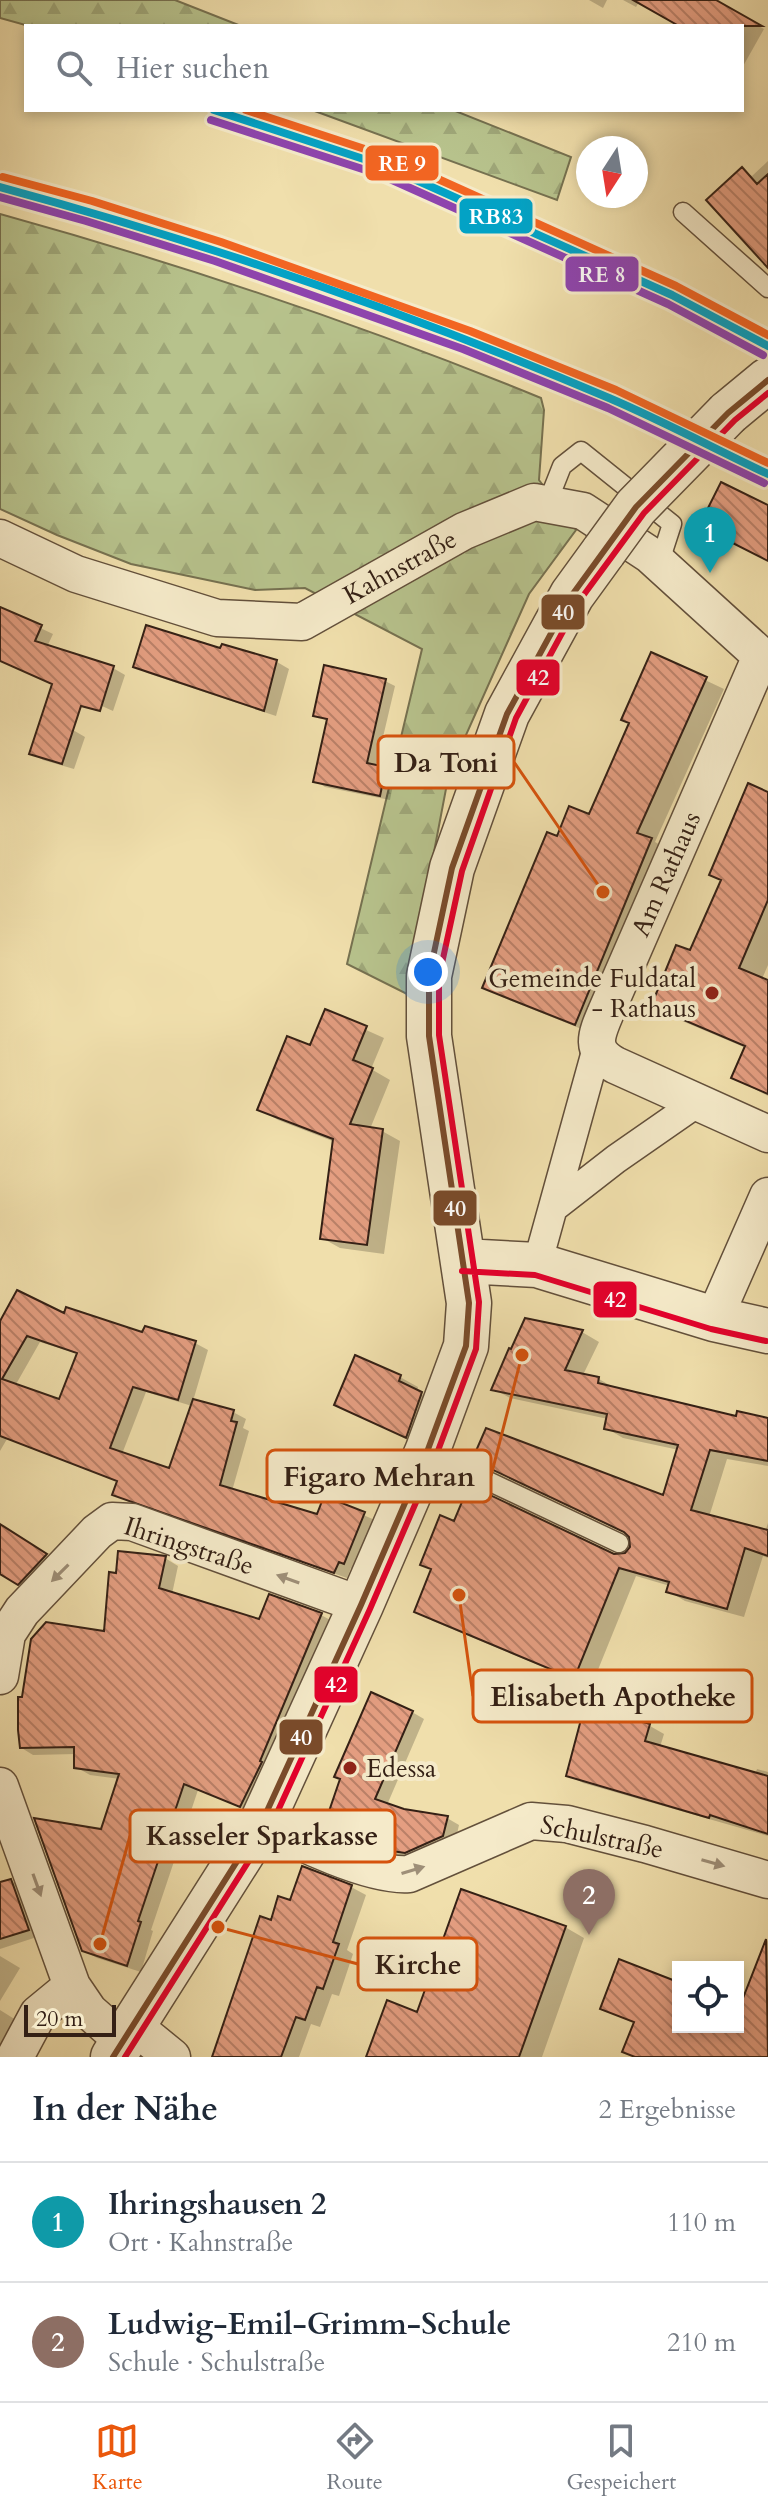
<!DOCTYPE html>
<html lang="de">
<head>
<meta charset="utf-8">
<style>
	body { margin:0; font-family:Cardo,serif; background:#f6f6f7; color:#1f2937 }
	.controls { position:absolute; right:24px; bottom:24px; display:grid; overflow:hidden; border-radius:0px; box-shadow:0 4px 12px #0003 }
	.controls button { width:72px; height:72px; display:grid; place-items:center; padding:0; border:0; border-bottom:2px solid #e0e1e3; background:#fff; color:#1f2937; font:40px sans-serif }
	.compass { position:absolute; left:576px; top:136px; width:72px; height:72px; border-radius:50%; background:#fff; box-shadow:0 4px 12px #0003; rotate:192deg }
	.scale { position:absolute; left:24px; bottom:20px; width:92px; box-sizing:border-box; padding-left:8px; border:4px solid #342015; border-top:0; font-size:22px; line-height:28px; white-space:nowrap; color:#342015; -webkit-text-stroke:6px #f5eac9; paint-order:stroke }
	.you { position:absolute; left:428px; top:972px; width:28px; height:28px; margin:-20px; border:6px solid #fff; border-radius:50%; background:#1a73e8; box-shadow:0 0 0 12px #1a73e833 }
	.badge { display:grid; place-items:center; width:52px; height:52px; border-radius:50%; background:#ea580c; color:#fff; font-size:26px; font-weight:700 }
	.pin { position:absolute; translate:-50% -66px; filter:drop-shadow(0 2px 4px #0008) }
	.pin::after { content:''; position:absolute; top:42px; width:28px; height:24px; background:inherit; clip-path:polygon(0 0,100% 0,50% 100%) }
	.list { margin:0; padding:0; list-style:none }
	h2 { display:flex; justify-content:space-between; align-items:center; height:104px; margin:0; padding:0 32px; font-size:34px }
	h2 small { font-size:26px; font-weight:400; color:#747a83 }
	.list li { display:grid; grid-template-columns:52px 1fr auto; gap:24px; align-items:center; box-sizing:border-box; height:120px; padding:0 32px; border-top:2px solid #e0e1e3 }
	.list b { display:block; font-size:30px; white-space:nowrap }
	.list p { margin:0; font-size:26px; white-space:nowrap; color:#747a83 }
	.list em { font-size:26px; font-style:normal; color:#747a83 }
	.icon { flex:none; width:44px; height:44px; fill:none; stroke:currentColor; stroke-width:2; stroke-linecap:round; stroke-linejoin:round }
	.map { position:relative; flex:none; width:768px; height:2057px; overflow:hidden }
	.search { position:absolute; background:#fff; box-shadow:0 4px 12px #0003; left:24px; right:24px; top:24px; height:88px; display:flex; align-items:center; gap:20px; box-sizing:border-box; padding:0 28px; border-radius:0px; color:#747a83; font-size:30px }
	.sheet { height:344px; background:#fff }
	nav { display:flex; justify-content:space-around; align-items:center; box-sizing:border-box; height:112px; border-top:2px solid #e0e1e3; background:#fff; font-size:22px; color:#747a83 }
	nav a { display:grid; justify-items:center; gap:4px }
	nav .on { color:#ea580c }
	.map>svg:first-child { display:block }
	.forest { fill:url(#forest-firs); stroke:#767150; stroke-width:2 }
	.shadow { fill:#0003; fill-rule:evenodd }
	.building { fill:url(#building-back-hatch); stroke:#342015; stroke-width:2; fill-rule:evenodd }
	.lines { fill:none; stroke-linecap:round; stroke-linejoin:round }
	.service-casing { stroke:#63503b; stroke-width:21 }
	.pedestrian-casing { stroke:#63503b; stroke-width:31 }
	.minor-casing { stroke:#63503b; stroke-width:39 }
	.tertiary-casing { stroke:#63503b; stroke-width:47 }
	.service { stroke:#f5eac9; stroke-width:18 }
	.pedestrian { stroke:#f5eac9; stroke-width:28 }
	.minor { stroke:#f5eac9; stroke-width:36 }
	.tertiary { stroke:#f5eac9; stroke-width:44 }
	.tertiary-bridge-casing { stroke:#63503b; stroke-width:47; stroke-linecap:butt }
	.tertiary-bridge { stroke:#f5eac9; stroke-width:44 }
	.bus-1-casing { stroke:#f5eac9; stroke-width:12 }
	.bus-2-casing { stroke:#f5eac9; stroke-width:12 }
	.bus-1 { stroke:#7a4b2a; stroke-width:6 }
	.bus-2 { stroke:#e4002b; stroke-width:6 }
	.rail-1-casing { stroke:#f5eac9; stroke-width:14 }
	.rail-2-casing { stroke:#f5eac9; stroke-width:14 }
	.rail-3-casing { stroke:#f5eac9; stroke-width:14 }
	.rail-1 { stroke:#03a2c5; stroke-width:8 }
	.rail-2 { stroke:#8e44ad; stroke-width:8 }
	.rail-3 { stroke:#f26522; stroke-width:8 }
	.oneway { fill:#9e8f78 }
	.poi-dot { fill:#8f2418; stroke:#f5eac9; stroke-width:3 }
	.labels { text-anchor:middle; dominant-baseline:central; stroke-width:8; stroke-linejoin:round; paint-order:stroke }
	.street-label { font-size:26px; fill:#342015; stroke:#f5eac9 }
	.poi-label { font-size:26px; fill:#342015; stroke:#f5eac9; text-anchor:end }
	.leader { fill:none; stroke:#d6530d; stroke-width:3 }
	.callout-dot { fill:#d6530d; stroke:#f5eac9; stroke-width:3 }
	.callout { fill:#f5eac9; stroke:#d6530d; stroke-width:3 }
	.callout-label { font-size:28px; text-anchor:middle; font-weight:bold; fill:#342015 }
	.line-badge { stroke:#f5eac9; stroke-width:3 }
	.badge-label { font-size:22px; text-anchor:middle; font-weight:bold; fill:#fff }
</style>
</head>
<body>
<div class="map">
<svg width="768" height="2057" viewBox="0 0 768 2057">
	<defs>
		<pattern id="forest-firs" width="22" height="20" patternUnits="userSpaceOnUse" patternTransform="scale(2)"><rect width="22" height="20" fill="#b7c28c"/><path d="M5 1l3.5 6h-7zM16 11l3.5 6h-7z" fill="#9ea678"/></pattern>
		<pattern id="building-back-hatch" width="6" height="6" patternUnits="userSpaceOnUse" patternTransform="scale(2)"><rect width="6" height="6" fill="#e49e81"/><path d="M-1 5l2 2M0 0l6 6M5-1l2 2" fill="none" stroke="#ba8068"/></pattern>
	</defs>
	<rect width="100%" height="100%" fill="#f0dfac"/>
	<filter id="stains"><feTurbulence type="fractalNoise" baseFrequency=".0025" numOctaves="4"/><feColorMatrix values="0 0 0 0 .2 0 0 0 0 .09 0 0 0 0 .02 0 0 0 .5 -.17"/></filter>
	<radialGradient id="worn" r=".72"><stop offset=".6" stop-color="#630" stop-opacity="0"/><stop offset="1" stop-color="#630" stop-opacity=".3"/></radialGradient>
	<!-- forest -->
	<path class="forest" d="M 0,0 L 175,0 L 241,26 L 29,26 L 0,18 Z
		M 312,110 L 453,110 L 571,157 L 557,200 Z
		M 0,214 C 184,265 365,326 541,398 L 544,410 L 539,480 L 576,530 L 529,594 L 449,773 L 407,994 L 347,964 L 422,649 L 305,588 L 255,590 L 131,564 L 57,535 L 0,509 Z"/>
	<!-- shadow -->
	<path class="shadow" d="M 589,0 L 607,0 L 603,8 Z
		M 623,0 L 712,0 L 764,29 L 742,68 L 742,26 L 679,26 L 680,24 L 639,2 L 636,7 Z
		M 768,161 L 768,265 L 742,170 L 752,176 Z
		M 0,609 L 53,634 L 47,647 L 113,668 L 125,675 L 113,711 L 0,660 Z
		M 223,646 L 277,662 L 289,669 L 276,716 L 147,673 L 135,666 L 222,650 Z
		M 652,655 L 724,689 L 655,842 L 668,849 L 594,1034 L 502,997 L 485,987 L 558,839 L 590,817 L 631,723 Z
		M 385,681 L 395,686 L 376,767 L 395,775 L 390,800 L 325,787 L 316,781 L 328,721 L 315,715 Z
		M 73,730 L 85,737 L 74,769 L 43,760 L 31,753 Z
		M 768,794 L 768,965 L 762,979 L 768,982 L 768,1096 L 734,1078 L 746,1048 L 675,1018 L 653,1005 L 692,953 Z
		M 326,1012 L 384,1038 L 371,1069 L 390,1080 L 370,1129 L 382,1131 L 400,1141 L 384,1254 L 340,1248 L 322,1238 L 335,1142 L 278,1120 L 260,1109 L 311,1047 Z
		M 65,1316 L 195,1343 L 208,1350 L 193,1401 L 233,1412 L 246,1419 L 243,1428 L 249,1431 L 232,1491 L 318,1516 L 325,1498 L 377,1521 L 357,1570 L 351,1568 L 347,1578 L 127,1501 L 115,1494 L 119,1482 L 7,1439 L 0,1451 L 0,1325 ZM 40,1342 L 78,1354 L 61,1402 L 15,1386 ZM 146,1392 L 192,1406 L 170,1470 L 122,1454 Z
		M 526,1320 L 582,1332 L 599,1342 L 583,1375 L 599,1379 L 616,1389 L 738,1418 L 768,1419 L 768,1466 L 727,1459 L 709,1517 L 765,1532 L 768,1523 L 768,1558 L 763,1556 L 744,1617 L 685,1601 L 668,1591 L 670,1586 L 636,1576 L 591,1687 L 433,1621 L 417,1611 L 455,1524 L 613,1556 L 626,1555 L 664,1497 L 679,1450 L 623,1438 L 606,1428 L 608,1419 L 510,1398 L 494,1389 Z
		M 356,1358 L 400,1377 L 418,1387 L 417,1392 L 439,1404 L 424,1446 L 354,1414 Z
		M 0,1526 L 57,1562 L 31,1590 L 0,1575 Z
		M 165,1558 L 178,1566 L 172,1594 L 260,1622 L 321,1615 L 334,1622 L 254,1813 L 198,1790 L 151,1930 L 153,1931 L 141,1972 L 97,1958 L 83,1950 L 102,1831 L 120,1779 L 90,1775 L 76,1767 L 76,1754 L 33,1755 L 20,1747 L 105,1633 L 118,1575 Z
		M 412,1712 L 424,1719 L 387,1805 L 404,1811 L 447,1818 L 459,1825 L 455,1843 L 418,1859 L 393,1855 L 325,1828 Z
		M 622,1717 L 650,1726 L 664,1734 L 660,1747 L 755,1775 L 757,1769 L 768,1772 L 768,1836 L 583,1783 L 568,1775 L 620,1724 Z
		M 11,1881 L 23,1888 L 40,1936 L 0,1949 L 0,1884 Z
		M 351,1887 L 366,1895 L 347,1950 L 353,1954 L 339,1996 L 332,1994 L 320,2027 L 311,2024 L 299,2057 L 214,2057 L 273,1923 L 291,1902 Z
		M 565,1927 L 584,1938 L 542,2057 L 376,2057 L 419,2014 Z
		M 768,1939 L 768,2057 L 635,2057 L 625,2051 L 635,2024 L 603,2008 L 678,1984 L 678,2027 L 738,2027 L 738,2008 L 741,2009 Z
		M 0,1956 L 20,1968 L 0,2001 Z
		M 0,2010 L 24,2025 L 0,2057 Z"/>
	<!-- building -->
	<path class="building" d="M 633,0 L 716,0 L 762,26 L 679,26 Z
		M 742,167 L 757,184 L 768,174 L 768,268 L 706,200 Z
		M 721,482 L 768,505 L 768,561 L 699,526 Z
		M 0,607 L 42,625 L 35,641 L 114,666 L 100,711 L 81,706 L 62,764 L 29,754 L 52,684 L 0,661 Z
		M 146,625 L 220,648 L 222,644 L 277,660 L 264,711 L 133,667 Z
		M 651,652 L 707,677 L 637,833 L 652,838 L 575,1025 L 482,988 L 547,832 L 557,836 L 569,806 L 589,814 L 629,723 L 621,720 Z
		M 324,665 L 386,679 L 367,763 L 386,767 L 380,796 L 313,782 L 327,719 L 313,716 Z
		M 748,783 L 768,792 L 768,900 L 739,968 L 768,980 L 768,1094 L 731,1078 L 745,1046 L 651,1006 L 676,945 L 690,950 L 721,880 L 709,875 Z
		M 325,1009 L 367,1026 L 353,1060 L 373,1068 L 350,1124 L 383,1129 L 367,1245 L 320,1239 L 333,1139 L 257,1110 L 287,1036 L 310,1045 Z
		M 17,1290 L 64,1313 L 66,1307 L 142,1332 L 145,1326 L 196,1341 L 178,1400 L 133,1387 L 110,1448 L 169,1468 L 193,1399 L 234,1410 L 231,1421 L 237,1422 L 220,1485 L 317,1514 L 324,1496 L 365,1512 L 344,1564 L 339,1562 L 334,1573 L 112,1495 L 117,1481 L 0,1436 L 0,1321 ZM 27,1336 L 77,1353 L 59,1399 L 2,1379 Z
		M 525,1318 L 583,1330 L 565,1370 L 599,1377 L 598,1383 L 736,1416 L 737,1411 L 768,1418 L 768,1461 L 710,1450 L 691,1510 L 768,1530 L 768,1556 L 745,1548 L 727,1609 L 666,1592 L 669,1582 L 619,1568 L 574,1679 L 414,1612 L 431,1569 L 420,1565 L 440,1515 L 454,1521 L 469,1485 L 614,1554 L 625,1553 L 630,1547 L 629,1537 L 624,1532 L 472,1460 L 486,1428 L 663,1495 L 678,1445 L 604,1429 L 607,1414 L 491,1390 L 509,1348 L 511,1349 Z
		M 355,1355 L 401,1375 L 399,1381 L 422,1392 L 406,1438 L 334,1405 Z
		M 0,1524 L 47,1554 L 18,1585 L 0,1574 Z
		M 118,1551 L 166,1556 L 159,1588 L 259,1619 L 269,1594 L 322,1613 L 260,1761 L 262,1762 L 240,1807 L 184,1784 L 138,1921 L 141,1922 L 127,1966 L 82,1951 L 34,1818 L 101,1829 L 119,1774 L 74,1768 L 74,1747 L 20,1748 L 18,1730 L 18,1697 L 22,1697 L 31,1639 L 46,1622 L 104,1631 L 109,1572 L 116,1573 Z
		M 371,1692 L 413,1711 L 375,1799 L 404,1809 L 448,1816 L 443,1836 L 405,1853 L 379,1849 L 323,1829 L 340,1779 L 334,1777 Z
		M 583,1712 L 619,1722 L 620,1715 L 650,1724 L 645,1741 L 768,1776 L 768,1834 L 710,1815 L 709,1818 L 566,1776 Z
		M 302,1866 L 352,1885 L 333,1942 L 339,1944 L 323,1989 L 317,1987 L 305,2020 L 296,2017 L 281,2057 L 212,2057 L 260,1916 L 271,1920 L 278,1896 L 290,1900 Z
		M 11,1879 L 29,1930 L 0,1939 L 0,1882 Z
		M 461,1889 L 566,1926 L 519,2057 L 366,2057 L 387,2000 L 417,2012 Z
		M 766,1939 L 768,2057 L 635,2057 L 622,2052 L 634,2022 L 600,2009 L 619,1959 L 678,1982 L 678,2027 L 738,2027 L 738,2011 Z"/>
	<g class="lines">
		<!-- service casing -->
		<g class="service-casing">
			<path id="service" d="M 683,212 L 768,288
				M 547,504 L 562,466 L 581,451 L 672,524 L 659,564
				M 427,1452 L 619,1543"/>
		</g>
		<!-- pedestrian casing -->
		<g class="pedestrian-casing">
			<path id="pedestrian" d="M 553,1208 L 616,1159 L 698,1102
				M 537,1265 L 597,1048"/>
		</g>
		<!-- minor casing -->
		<g class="minor-casing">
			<path id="minor" d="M 0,538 L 76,574 L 217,618 L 302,622 L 464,531 L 534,502 L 583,511 L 650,555 L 761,656 L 606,1012 C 596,1035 589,1051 615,1065 L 768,1134
				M 714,1319 L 768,1196
				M 0,1676 L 7,1634 L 22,1611 L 97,1532 L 112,1521 L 132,1522 L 361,1605
				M 0,1786 L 72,1986 L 89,2011 L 123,2041
				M 262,1822 C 296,1841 370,1877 409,1874 L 531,1821 L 567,1824 L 645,1844 L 768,1880
				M 134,2026 L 172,2057
				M 15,2057 L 38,2014 L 72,1986"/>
		</g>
		<!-- tertiary casing -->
		<g class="tertiary-casing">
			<path id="tertiary" d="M 728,413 L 768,380
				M 463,1261 L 537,1265 L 714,1319 L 768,1331
				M 113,2057 L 262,1822 L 361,1605 L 427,1452 L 466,1346 L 469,1303 L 429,1036 L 429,976 L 452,868 L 507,714 L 572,595 L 604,551"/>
		</g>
		<!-- service -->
		<use href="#service" class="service"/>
		<!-- pedestrian -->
		<use href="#pedestrian" class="pedestrian"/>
		<!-- minor -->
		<use href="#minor" class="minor"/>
		<!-- tertiary -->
		<use href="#tertiary" class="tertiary"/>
		<!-- tertiary-bridge casing -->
		<g class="tertiary-bridge-casing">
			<path id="tertiary-bridge" d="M 604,551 L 636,507 L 728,413"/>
		</g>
		<!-- tertiary-bridge -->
		<use href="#tertiary-bridge" class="tertiary-bridge"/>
		<!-- bus-1 casing -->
		<g class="bus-1-casing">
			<path id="bus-1" d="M 113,2057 L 262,1822 L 361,1605 L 427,1452 L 466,1346 L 469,1303 L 429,1036 L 429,976 L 452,868 L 507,714 L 572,595 L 636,507 L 728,413 L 768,380"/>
		</g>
		<!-- bus-2 casing -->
		<g class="bus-2-casing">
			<path id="bus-2" d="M 462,1271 L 535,1275 L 711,1329 L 766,1341
				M 125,2057 L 271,1826 L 370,1609 L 436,1456 L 476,1349 L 479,1302 L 439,1035 L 439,977 L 462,871 L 516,718 L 580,600 L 644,513 L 735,420 L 768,393"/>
		</g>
		<!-- bus-1 -->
		<use href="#bus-1" class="bus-1"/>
		<!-- bus-2 -->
		<use href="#bus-2" class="bus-2"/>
		<!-- rail-1 casing -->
		<g class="rail-1-casing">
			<path id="rail-1" d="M 214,110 L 385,166 L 672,295 L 768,346
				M 0,187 C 207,243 412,314 609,398 C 663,421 715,449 768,474"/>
		</g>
		<!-- rail-2 casing -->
		<g class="rail-2-casing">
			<path id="rail-2" d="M 211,120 L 381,175 L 668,304 L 763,355
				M 0,197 L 86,221 L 215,261 L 463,349 L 608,408 L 764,483"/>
		</g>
		<!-- rail-3 casing -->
		<g class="rail-3-casing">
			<path id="rail-3" d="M 246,110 L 389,157 L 676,286 L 768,335
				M 3,177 L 92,201 L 221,242 L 470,331 L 616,390 L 768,463"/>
		</g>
		<!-- rail-1 -->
		<use href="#rail-1" class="rail-1"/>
		<!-- rail-2 -->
		<use href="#rail-2" class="rail-2"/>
		<!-- rail-3 -->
		<use href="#rail-3" class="rail-3"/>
	</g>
	<!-- one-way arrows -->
	<defs><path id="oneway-solid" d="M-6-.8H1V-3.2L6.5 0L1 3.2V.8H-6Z" transform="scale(2)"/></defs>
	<g class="oneway">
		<use href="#oneway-solid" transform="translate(60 1573) rotate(135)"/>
		<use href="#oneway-solid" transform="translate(288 1579) rotate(-160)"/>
		<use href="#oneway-solid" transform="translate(713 1863) rotate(16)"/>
		<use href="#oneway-solid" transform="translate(413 1870) rotate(-17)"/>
		<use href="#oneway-solid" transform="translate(37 1885) rotate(70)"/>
	</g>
	<!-- markers -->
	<g class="poi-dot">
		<circle cx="712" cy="993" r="8"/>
		<circle cx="350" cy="1768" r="8"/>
	</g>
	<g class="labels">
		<!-- street labels -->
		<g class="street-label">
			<text transform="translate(400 567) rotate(-29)">Kahnstraße</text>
			<text transform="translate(666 874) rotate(-66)">Am Rathaus</text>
			<text transform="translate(189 1546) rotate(18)">Ihringstraße</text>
			<text transform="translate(602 1837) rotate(12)">Schulstraße</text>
		</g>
		<!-- poi labels -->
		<g class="poi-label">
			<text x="696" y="978">Gemeinde Fuldatal<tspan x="696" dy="30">- Rathaus</tspan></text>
			<text x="366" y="1768" text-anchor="start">Edessa</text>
		</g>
	</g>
	<!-- callouts -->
	<path class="leader" d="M603 892L514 762M522 1355L491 1476M459 1595L473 1696M100 1944L130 1836M218 1927L358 1964"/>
	<g class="callout-dot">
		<circle cx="603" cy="892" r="8"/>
		<circle cx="522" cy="1355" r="8"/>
		<circle cx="459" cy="1595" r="8"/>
		<circle cx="100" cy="1944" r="8"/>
		<circle cx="218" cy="1927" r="8"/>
	</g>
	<g class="callout">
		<rect x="378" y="736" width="136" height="52" rx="8"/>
		<rect x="267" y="1450" width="224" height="52" rx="8"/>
		<rect x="473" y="1670" width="279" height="52" rx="8"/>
		<rect x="130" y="1810" width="265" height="52" rx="8"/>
		<rect x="358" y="1938" width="119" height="52" rx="8"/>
	</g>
	<g class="callout-label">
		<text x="446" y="772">Da Toni</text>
		<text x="379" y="1486">Figaro Mehran</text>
		<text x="613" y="1706">Elisabeth Apotheke</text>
		<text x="262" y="1845">Kasseler Sparkasse</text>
		<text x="418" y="1974">Kirche</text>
	</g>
	<g class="line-badge">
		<rect x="364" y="144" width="76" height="38" rx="8" fill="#f26522"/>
		<rect x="458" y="197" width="76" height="38" rx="8" fill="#03a2c5"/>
		<rect x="564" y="255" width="76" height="38" rx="8" fill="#8e44ad"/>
		<rect x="540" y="593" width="46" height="38" rx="8" fill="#7a4b2a"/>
		<rect x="515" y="658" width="46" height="39" rx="8" fill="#e4002b"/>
		<rect x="432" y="1189" width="46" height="38" rx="8" fill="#7a4b2a"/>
		<rect x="592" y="1280" width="46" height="39" rx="8" fill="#e4002b"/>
		<rect x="313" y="1665" width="46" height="39" rx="8" fill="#e4002b"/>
		<rect x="278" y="1718" width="46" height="38" rx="8" fill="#7a4b2a"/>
	</g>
	<g class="badge-label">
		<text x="402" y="171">RE 9</text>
		<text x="496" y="224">RB83</text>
		<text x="602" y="282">RE 8</text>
		<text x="563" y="620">40</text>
		<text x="538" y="685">42</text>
		<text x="455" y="1216">40</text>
		<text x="615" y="1307">42</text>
		<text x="336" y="1692">42</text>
		<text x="301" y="1745">40</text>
	</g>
	<rect width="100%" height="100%" filter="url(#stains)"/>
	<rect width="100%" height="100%" fill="url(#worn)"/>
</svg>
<div class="controls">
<button><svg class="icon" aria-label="locate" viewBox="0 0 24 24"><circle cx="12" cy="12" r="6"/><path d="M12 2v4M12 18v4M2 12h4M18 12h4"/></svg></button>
</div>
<svg class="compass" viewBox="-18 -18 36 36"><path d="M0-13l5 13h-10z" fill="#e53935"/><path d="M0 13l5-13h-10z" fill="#747a83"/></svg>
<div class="scale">20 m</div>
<div class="you"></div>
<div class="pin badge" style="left:710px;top:573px;background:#0f9aa8">1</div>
<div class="pin badge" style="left:589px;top:1935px;background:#8d6e63">2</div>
<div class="search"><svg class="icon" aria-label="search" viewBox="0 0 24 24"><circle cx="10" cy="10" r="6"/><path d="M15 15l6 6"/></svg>Hier suchen</div>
</div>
<section class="sheet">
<h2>In der Nähe<small>2 Ergebnisse</small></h2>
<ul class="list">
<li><span class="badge" style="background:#0f9aa8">1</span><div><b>Ihringshausen 2</b><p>Ort · Kahnstraße</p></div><em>110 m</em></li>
<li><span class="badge" style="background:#8d6e63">2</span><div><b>Ludwig-Emil-Grimm-Schule</b><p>Schule · Schulstraße</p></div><em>210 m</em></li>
</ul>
</section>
<nav>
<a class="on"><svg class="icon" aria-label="map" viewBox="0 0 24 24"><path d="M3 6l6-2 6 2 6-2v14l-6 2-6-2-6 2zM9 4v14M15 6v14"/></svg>Karte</a>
<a><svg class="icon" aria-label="directions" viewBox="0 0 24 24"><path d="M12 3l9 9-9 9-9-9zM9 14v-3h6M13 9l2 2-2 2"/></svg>Route</a>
<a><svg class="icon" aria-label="saved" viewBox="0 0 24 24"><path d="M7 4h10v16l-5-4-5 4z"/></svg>Gespeichert</a>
</nav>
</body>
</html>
